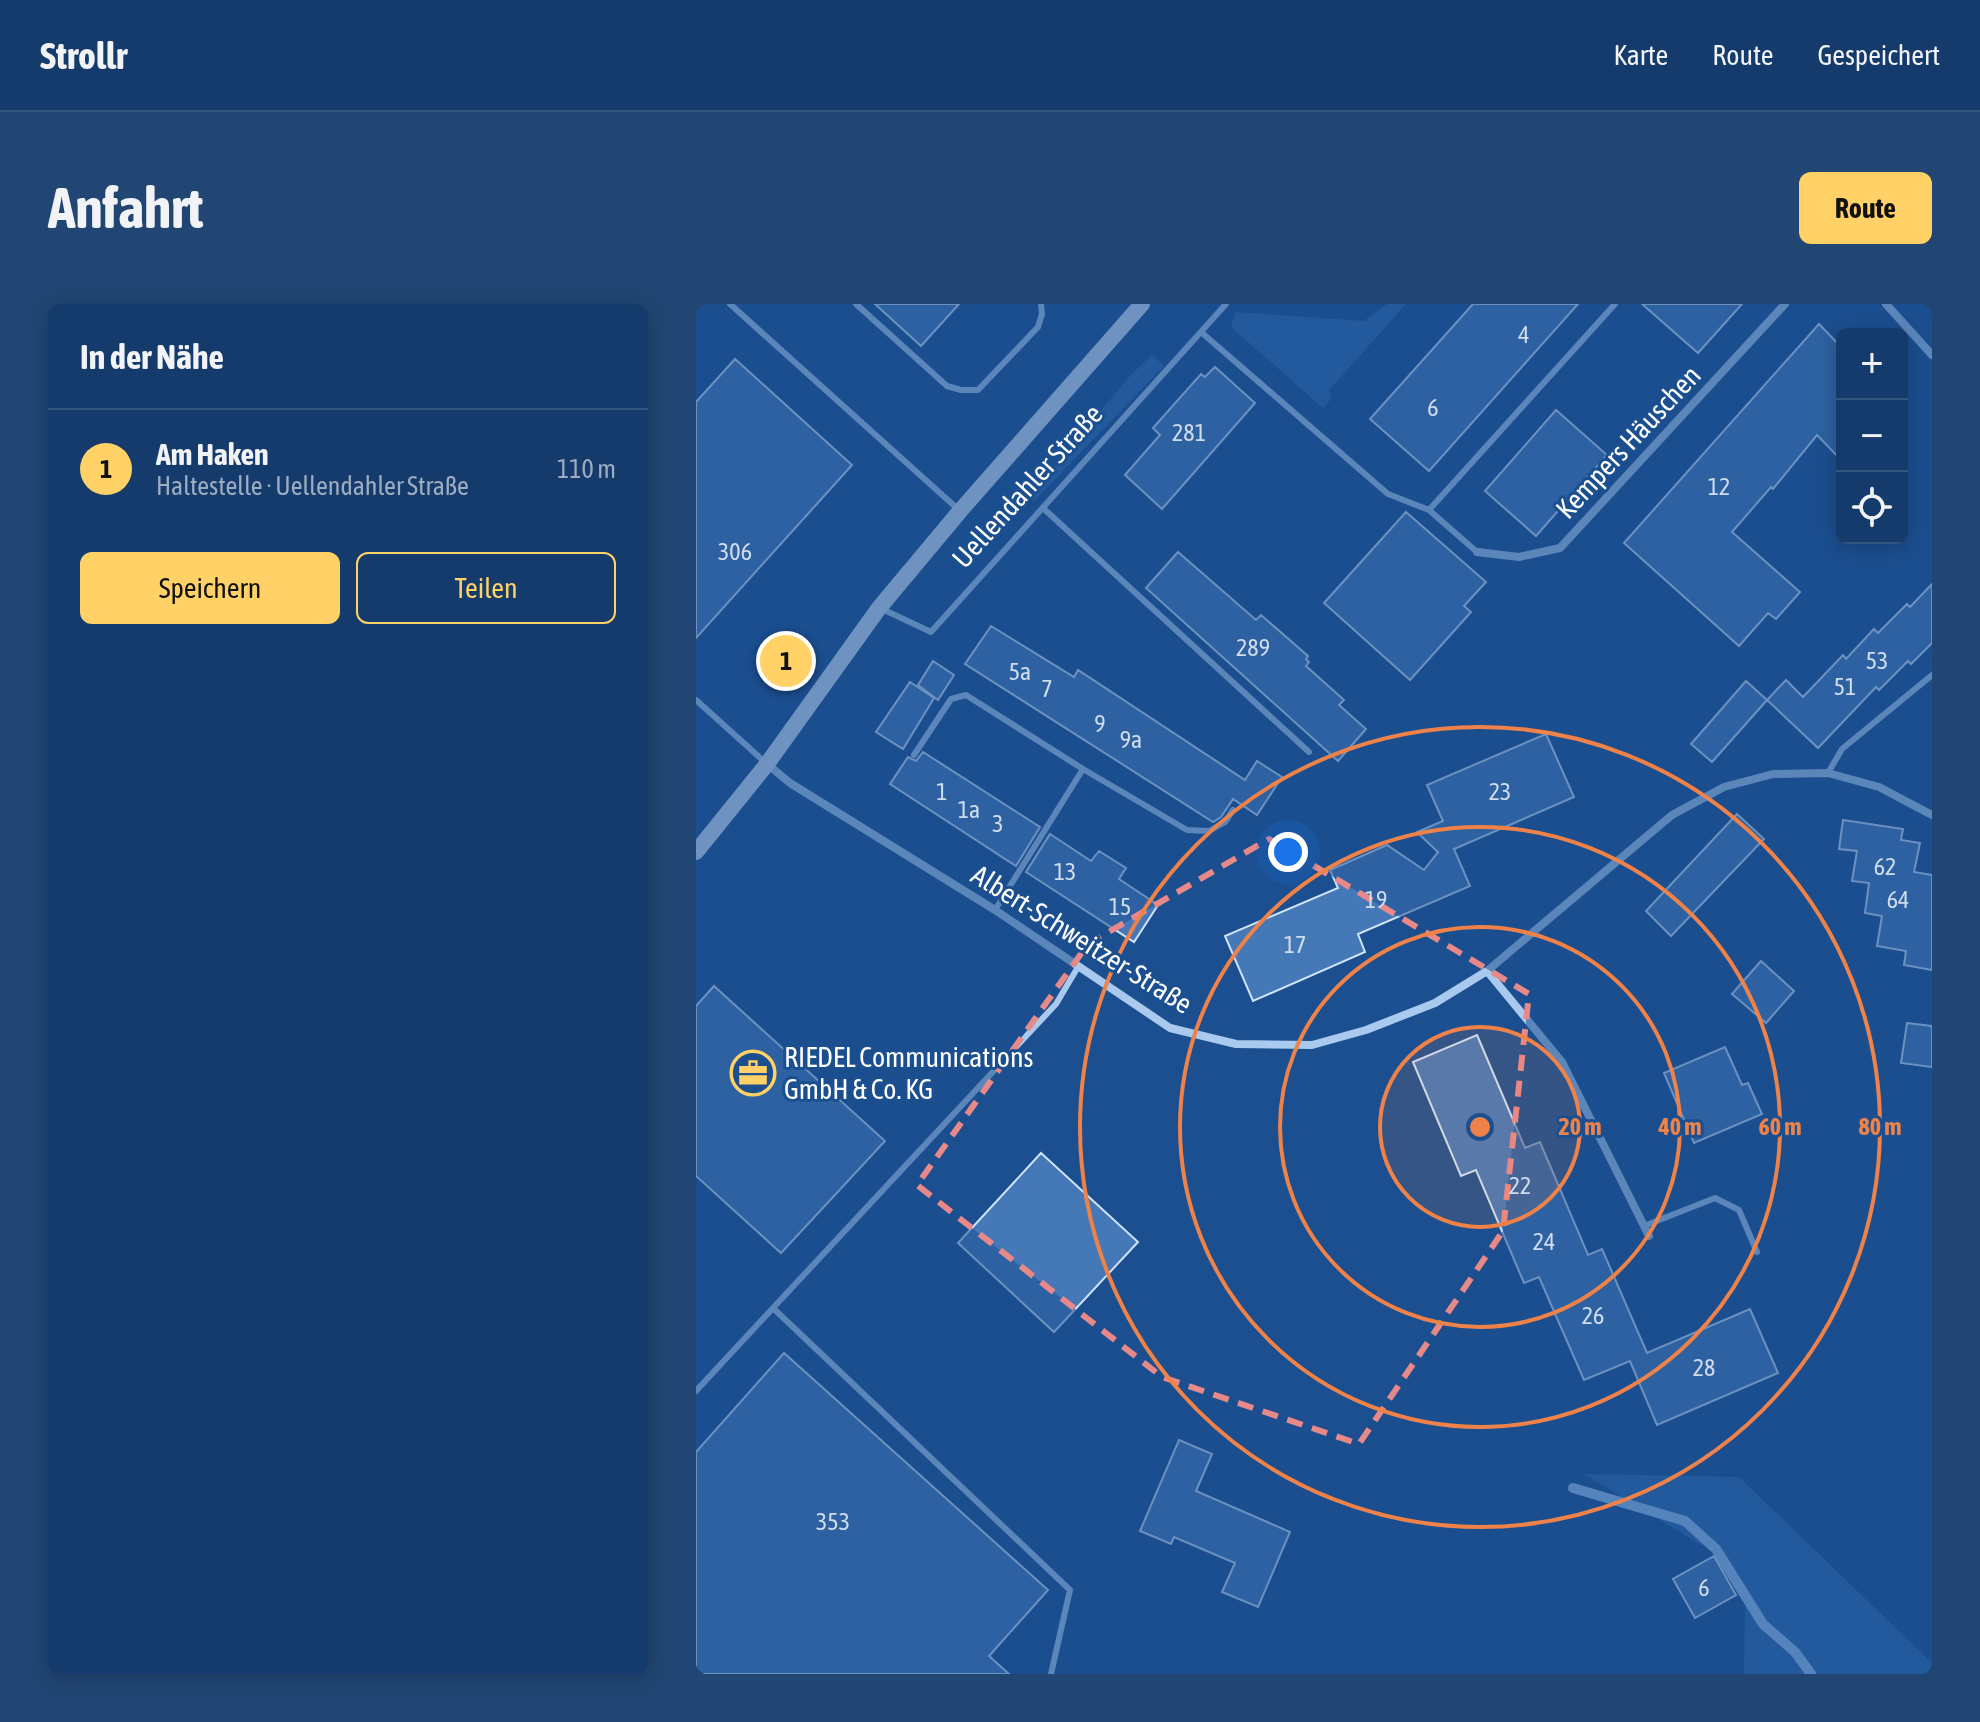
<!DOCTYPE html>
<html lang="de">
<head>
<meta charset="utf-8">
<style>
	body { margin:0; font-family:"Asap Condensed",sans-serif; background:#214673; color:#f1f3f6 }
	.controls { position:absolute; right:24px; top:24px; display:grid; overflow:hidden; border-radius:12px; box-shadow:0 4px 20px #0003 }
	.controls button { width:72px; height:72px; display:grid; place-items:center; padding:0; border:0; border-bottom:2px solid #33557e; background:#143b6b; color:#f1f3f6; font:40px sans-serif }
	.you { position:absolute; left:592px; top:548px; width:28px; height:28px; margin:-20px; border:6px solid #fff; border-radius:50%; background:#1a73e8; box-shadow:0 0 0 12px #1a73e833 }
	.badge { display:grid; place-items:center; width:52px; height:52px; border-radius:50%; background:#ffd166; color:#111; font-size:26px; font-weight:700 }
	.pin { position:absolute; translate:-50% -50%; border:4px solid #fff; box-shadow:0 2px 8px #0006 }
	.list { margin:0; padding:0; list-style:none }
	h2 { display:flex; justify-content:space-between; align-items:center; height:104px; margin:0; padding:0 32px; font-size:34px }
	h2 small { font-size:26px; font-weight:400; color:#9dadc1 }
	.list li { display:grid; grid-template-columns:52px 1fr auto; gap:24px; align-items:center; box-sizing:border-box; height:120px; padding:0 32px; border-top:2px solid #33557e }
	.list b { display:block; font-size:30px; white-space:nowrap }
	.list p { margin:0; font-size:26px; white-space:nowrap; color:#9dadc1 }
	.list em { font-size:26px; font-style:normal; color:#9dadc1 }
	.actions { display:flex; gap:16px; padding:24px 32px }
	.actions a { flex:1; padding:18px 0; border:2px solid #ffd166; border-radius:12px; text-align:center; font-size:28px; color:#ffd166 }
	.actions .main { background:#ffd166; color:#111 }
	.icon { flex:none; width:44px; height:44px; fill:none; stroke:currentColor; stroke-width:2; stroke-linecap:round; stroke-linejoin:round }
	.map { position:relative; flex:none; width:1236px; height:1370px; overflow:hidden; border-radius:12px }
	header { display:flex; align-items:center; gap:48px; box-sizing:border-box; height:112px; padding:0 40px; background:#143b6b; border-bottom:2px solid #33557e }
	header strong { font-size:38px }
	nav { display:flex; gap:44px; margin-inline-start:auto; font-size:28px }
	.intro { display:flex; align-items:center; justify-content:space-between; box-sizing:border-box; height:192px; padding:0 48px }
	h1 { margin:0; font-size:56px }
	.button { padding:20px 36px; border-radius:12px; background:#ffd166; color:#111; font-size:28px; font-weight:700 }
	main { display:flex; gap:48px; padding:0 48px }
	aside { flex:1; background:#143b6b; border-radius:12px; box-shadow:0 4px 20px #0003 }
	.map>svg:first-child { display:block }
	.green { fill:#2e69ad }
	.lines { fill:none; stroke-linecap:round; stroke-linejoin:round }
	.stream { stroke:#9cc4f0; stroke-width:10 }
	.building { fill:#4478b7; stroke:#cfe3fa; stroke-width:2 }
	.lane { stroke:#a9c9ee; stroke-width:6 }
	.street { stroke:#a9c9ee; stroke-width:8 }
	.secondary { stroke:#d6e6fa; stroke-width:16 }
	.marked { fill:none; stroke:#e88989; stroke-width:6; stroke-dasharray:16 10; stroke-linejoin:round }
	.ring { fill:none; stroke:#ee8249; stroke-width:4 }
	.labels { text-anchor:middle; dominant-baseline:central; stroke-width:6; stroke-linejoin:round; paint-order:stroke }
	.number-label { font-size:24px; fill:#d0dded }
	.street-label { font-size:28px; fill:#fff; stroke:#1b4f8f }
	.poi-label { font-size:28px; fill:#fff; stroke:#1b4f8f; text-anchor:start }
	.centre { fill:#ee8249; stroke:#1b4f8f; stroke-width:4 }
	.ring-label { font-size:24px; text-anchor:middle; font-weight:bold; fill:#ee8249; stroke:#1b4f8f; stroke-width:6; stroke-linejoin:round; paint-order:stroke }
</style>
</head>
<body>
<header>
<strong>Strollr</strong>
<nav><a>Karte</a><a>Route</a><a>Gespeichert</a></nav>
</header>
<div class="intro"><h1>Anfahrt</h1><a class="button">Route</a></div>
<main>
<aside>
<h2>In der Nähe<small></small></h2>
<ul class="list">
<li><span class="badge">1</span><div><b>Am Haken</b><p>Haltestelle · Uellendahler Straße</p></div><em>110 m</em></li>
</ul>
<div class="actions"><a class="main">Speichern</a><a>Teilen</a></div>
</aside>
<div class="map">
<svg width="1236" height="1370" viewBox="0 0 1236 1370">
	<rect width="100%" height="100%" fill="#1b4f8f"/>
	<!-- green -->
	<path class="green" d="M 691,0 L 710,0 L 633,86 L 635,95 L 627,104 L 535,23 L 539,8 L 668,17 Z
		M 456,51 L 468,62 L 338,197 L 333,192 L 434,72 Z
		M 888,1170 L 1043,1173 L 1236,1359 L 1236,1370 L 1048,1370 L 1049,1300 L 1017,1248 Z"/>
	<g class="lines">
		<!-- stream -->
		<path class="stream" d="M 877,1184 L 989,1217 L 1020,1245 L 1067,1320 L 1099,1348 L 1115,1370"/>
	</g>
	<!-- building -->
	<path class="building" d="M 179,0 L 263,0 L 225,42 Z
		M 777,0 L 882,0 L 733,167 L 674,115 Z
		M 946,0 L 1046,0 L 1002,49 Z
		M 1123,20 L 1146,44 L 1146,157 L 1121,131 L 1077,185 L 1075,183 L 1036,228 L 1104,288 L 1080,315 L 1072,309 L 1043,342 L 928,239 Z
		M 39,55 L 156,161 L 0,334 L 0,98 Z
		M 519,63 L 559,99 L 466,205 L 429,171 L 464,131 L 457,124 L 505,70 L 509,73 Z
		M 860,106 L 911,151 L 840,232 L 789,187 Z
		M 710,208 L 790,278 L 768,302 L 775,308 L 714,376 L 628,299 Z
		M 482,248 L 560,316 L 565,311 L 612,352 L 610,355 L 613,358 L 610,362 L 648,396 L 643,401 L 670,425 L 642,457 L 450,284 Z
		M 1236,280 L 1236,339 L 1215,360 L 1212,357 L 1183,386 L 1180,383 L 1122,444 L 1071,396 L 1090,376 L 1107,393 L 1147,351 L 1150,355 L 1178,325 L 1182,329 L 1211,300 L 1214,303 Z
		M 295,322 L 378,373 L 382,366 L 549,476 L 561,457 L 586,473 L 561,511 L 537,495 L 525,513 L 517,518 L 269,360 Z
		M 237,357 L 258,371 L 242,396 L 222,381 Z
		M 1050,377 L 1071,396 L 1016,458 L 995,440 Z
		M 214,378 L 238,394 L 207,445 L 180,428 Z
		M 850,430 L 878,493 L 758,545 L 774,582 L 662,630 L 669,648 L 557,697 L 529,632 L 642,584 L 634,566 L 691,541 L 728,566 L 742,548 L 721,528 L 747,517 L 731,481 Z
		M 227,448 L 344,523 L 320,562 L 194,480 L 212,453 L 220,457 Z
		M 1041,510 L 1068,535 L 975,632 L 950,607 Z
		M 1147,516 L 1207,525 L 1205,536 L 1224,539 L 1218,568 L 1236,571 L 1236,666 L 1208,661 L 1210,647 L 1181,642 L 1186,612 L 1169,609 L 1173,579 L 1156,577 L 1161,547 L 1143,545 Z
		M 354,530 L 395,557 L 403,547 L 430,564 L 423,575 L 462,601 L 438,638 L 330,568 Z
		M 1065,657 L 1098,687 L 1070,719 L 1036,690 Z
		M 18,682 L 189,837 L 85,949 L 0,872 L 0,702 Z
		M 1211,719 L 1236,722 L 1236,763 L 1205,759 Z
		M 781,731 L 829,844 L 844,838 L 892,951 L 906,945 L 951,1049 L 1054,1005 L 1082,1069 L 961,1121 L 934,1057 L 888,1076 L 843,973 L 828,979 L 780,866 L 765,872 L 717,758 Z
		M 1029,743 L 1046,781 L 1052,779 L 1066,810 L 998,839 L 968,769 Z
		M 345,849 L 442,938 L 358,1028 L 262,939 Z
		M 88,1049 L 352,1286 L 293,1352 L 313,1370 L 0,1370 L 0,1148 Z
		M 483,1136 L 516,1150 L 500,1187 L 594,1228 L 562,1303 L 526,1288 L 539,1259 L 478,1233 L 475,1240 L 444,1227 Z
		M 1018,1252 L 1040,1291 L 999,1314 L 977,1275 Z"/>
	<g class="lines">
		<!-- lane -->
		<path class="lane" d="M 34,0 L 264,207
			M 160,0 L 251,82 L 265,86 L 282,86 L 342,23 L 346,10 L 345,0
			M 505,28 L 692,190 L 733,206 L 781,248
			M 347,204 L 613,448
			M 733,206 L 919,0
			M 186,305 L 235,328 L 530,0
			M 0,396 L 71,460
			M 218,451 L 255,395 L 270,391 L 387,465 L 491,526 L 513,527 L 529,518 L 537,506
			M 1132,469 L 1146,445 L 1236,371
			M 299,606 L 387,465
			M 948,922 L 1019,894 L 1043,906 L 1061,948
			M 77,1004 L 360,700 L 382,663
			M 0,1087 L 77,1004 L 374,1286 L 355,1370"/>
		<!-- street -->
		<path class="street" d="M 1190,0 L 1236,51
			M 781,248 L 823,253 L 864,244 L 1089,0
			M 71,460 L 94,479 L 299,606 L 474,724 L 540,740 L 616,741 L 670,726 L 739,699 L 791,667 L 976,511 L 1028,483 L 1077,470 L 1132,469 L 1183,483 L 1236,511
			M 791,667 L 866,758 L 953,932"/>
		<!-- secondary -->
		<path class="secondary" d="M 0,548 L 71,460 L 183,304 L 264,207 L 446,0"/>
	</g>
	<!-- marked area -->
	<path d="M0 0H1236V1370H0ZM 573,535 L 833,690 L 807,927 L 663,1140 L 466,1073 L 221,881 L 392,640 Z" fill="#1b4f8f" fill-opacity=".55" fill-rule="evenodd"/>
	<path class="marked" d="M 573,535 L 833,690 L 807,927 L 663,1140 L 466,1073 L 221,881 L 392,640 Z"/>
	<!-- distance rings -->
	<circle cx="784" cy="823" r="100" fill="#ee8249" fill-opacity=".12"/>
	<g class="ring">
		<circle cx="784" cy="823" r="100"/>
		<circle cx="784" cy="823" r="200"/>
		<circle cx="784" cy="823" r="300"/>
		<circle cx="784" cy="823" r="400"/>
	</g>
	<!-- icons -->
	<defs>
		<g id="office-ring" transform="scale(2.3)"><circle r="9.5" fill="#1b4f8f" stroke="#ffd166" stroke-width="1.5"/><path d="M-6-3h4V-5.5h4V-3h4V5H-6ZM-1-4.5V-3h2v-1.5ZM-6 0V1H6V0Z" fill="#ffd166"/></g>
	</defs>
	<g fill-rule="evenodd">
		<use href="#office-ring" x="57" y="769"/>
	</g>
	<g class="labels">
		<!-- number labels -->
		<g class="number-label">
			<text x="828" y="30">4</text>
			<text x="737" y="103">6</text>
			<text x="493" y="128">281</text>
			<text x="1023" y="182">12</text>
			<text x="39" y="247">306</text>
			<text x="557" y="343">289</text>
			<text x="1181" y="356">53</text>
			<text x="324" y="367">5a</text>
			<text x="1149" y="382">51</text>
			<text x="351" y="384">7</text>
			<text x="404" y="419">9</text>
			<text x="435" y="435">9a</text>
			<text x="246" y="487">1</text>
			<text x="804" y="487">23</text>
			<text x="273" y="505">1a</text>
			<text x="302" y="519">3</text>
			<text x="1189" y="562">62</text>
			<text x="369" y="567">13</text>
			<text x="680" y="595">19</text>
			<text x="1202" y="595">64</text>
			<text x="424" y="602">15</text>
			<text x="599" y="640">17</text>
			<text x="824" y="881">22</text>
			<text x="848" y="937">24</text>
			<text x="897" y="1011">26</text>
			<text x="1008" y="1063">28</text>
			<text x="137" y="1217">353</text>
			<text x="1008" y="1283">6</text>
		</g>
		<!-- street labels -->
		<g class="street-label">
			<text transform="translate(932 138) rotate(-47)">Kempers Häuschen</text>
			<text transform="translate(331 182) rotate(-48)">Uellendahler Straße</text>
			<text transform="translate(386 635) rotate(32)">Albert-Schweitzer-Straße</text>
		</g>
		<!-- poi labels -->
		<g class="poi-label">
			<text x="88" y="753">RIEDEL Communications<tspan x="88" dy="32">GmbH &amp; Co. KG</tspan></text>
		</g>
	</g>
	<circle cx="784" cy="823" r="12" class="centre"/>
	<g class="ring-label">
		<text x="884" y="831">20 m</text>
		<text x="984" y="831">40 m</text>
		<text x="1084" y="831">60 m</text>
		<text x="1184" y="831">80 m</text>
	</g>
</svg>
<div class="controls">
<button>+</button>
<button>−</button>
<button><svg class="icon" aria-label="locate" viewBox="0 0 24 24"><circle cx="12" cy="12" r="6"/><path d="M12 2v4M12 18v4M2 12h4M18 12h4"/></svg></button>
</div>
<div class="you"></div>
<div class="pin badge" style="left:90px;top:357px">1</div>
</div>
</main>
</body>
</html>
